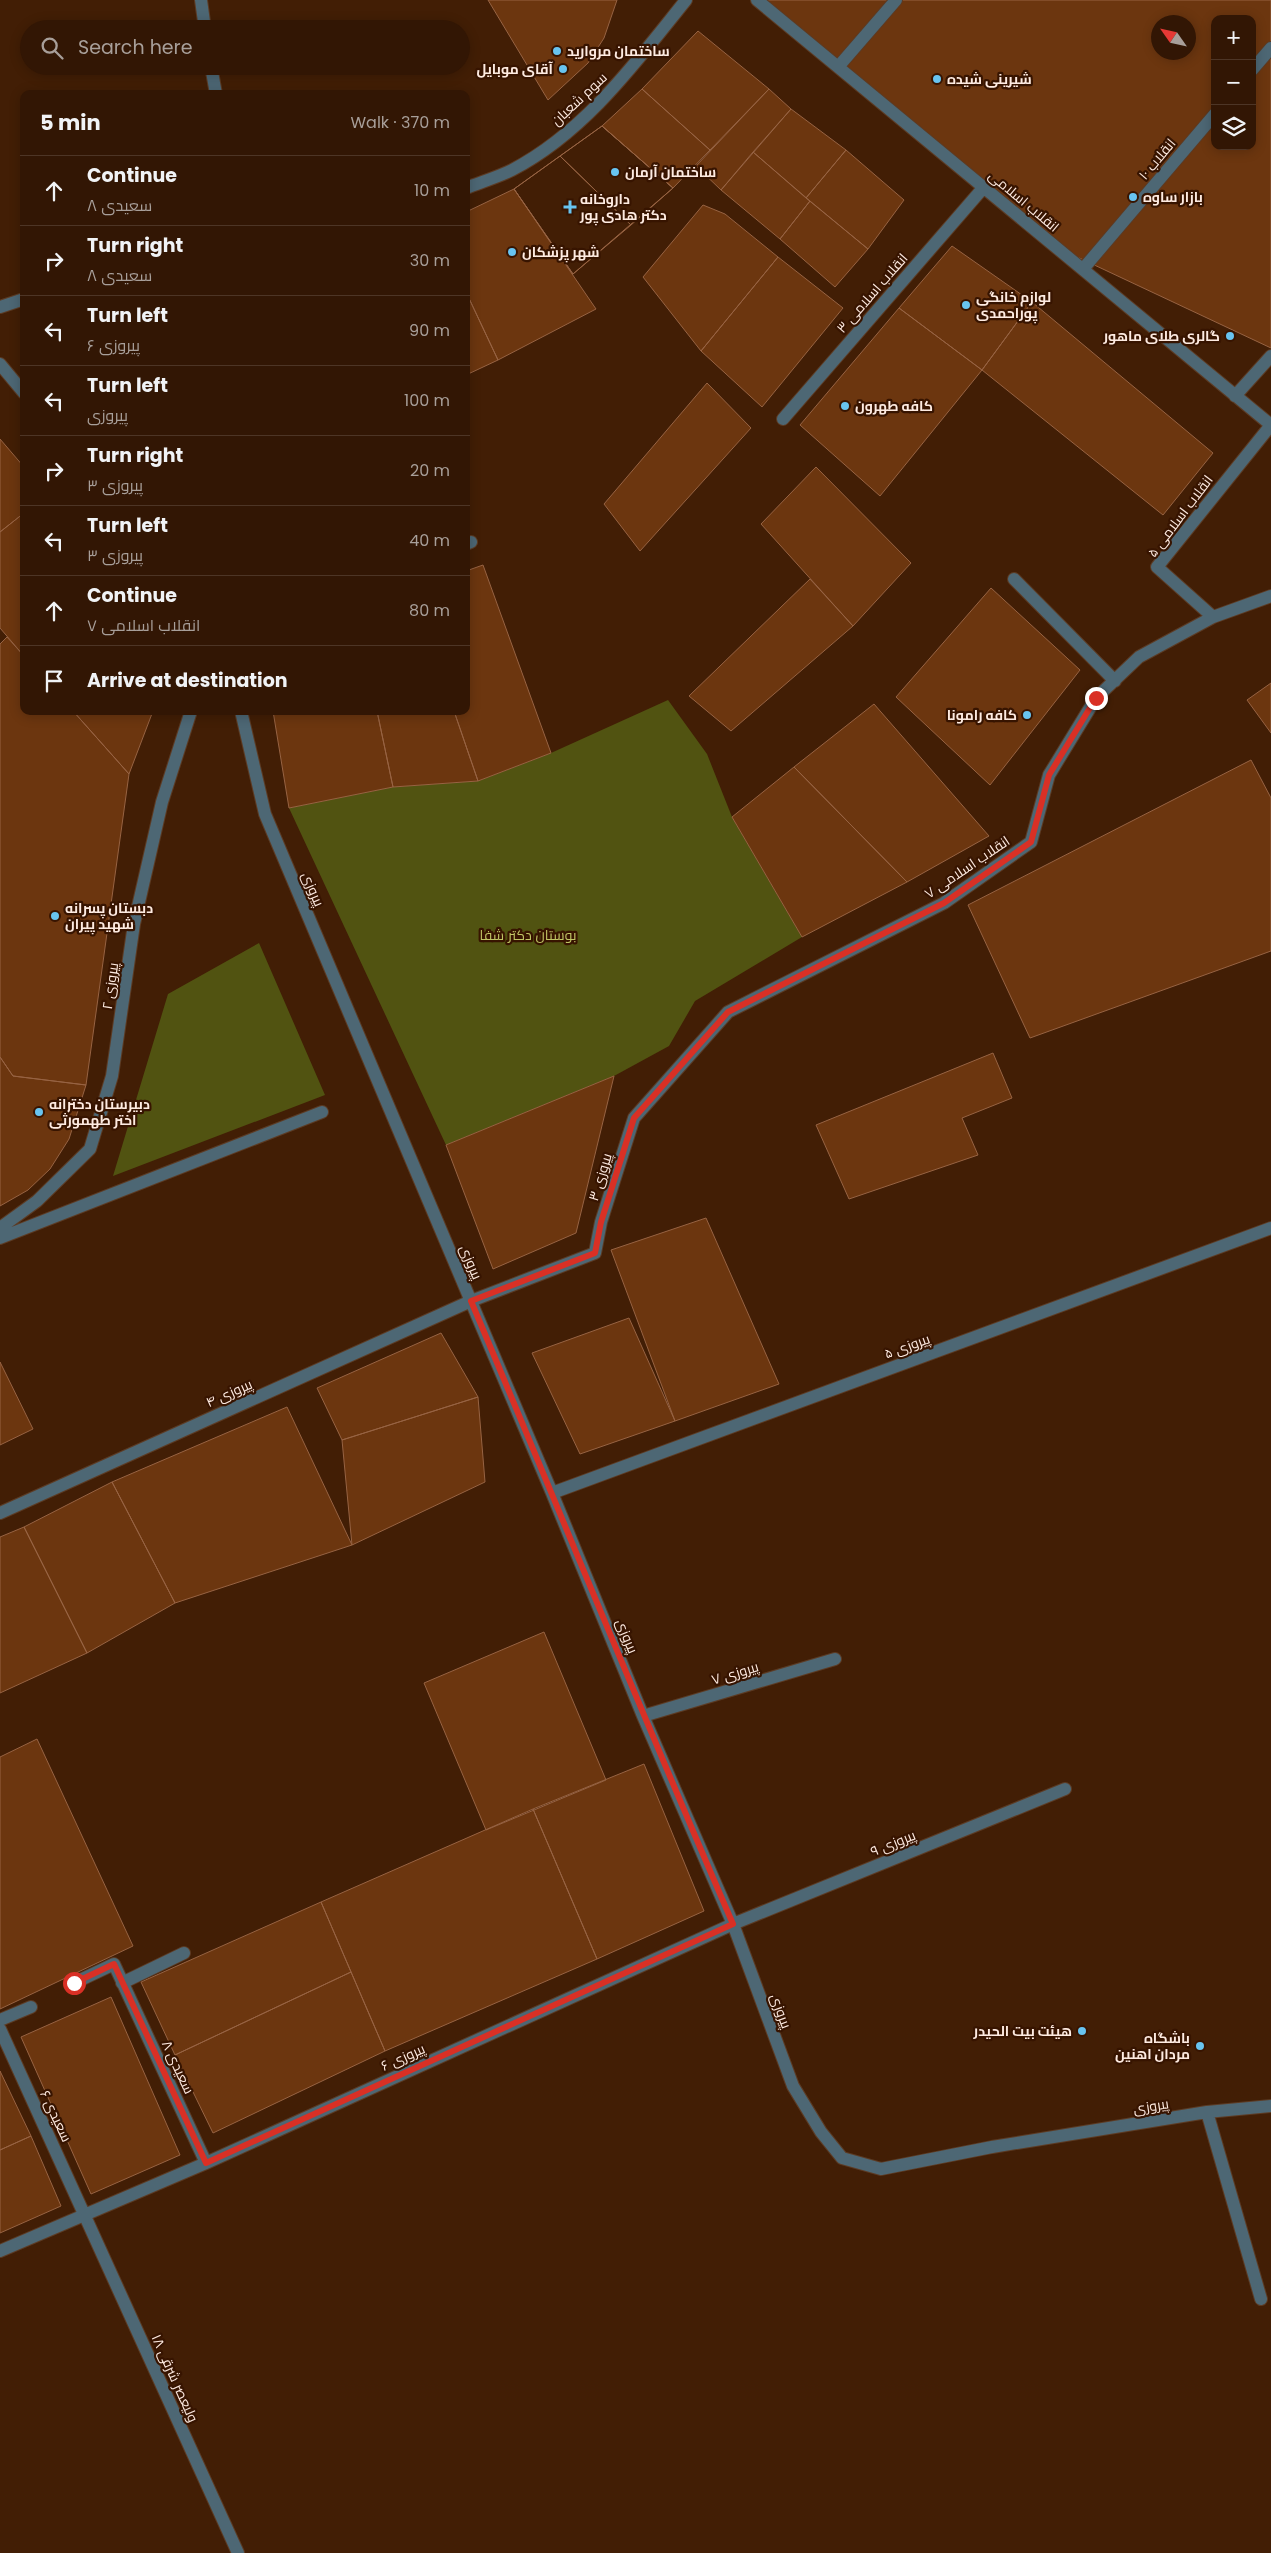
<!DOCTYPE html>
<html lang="en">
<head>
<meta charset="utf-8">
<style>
	body { margin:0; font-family:Poppins,Cairo,sans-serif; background:#3d2313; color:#f1f3f6 }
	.controls { position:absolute; right:15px; top:15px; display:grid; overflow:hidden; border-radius:10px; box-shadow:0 2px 12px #0003 }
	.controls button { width:45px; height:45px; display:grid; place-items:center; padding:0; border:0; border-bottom:1px solid #4d3526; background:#321604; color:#f1f3f6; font:25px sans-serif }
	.compass { position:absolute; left:1151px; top:15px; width:45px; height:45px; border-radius:50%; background:#321604; box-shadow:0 2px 12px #0003; rotate:304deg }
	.stop { position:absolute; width:15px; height:15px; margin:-11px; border:4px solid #d93025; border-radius:50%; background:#fff }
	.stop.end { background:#d93025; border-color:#fff; box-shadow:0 1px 5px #0008 }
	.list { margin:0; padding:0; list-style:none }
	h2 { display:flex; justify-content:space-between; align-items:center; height:65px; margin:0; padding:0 20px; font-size:21px }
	h2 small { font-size:16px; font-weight:400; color:#a89f9a }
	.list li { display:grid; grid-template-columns:32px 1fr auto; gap:15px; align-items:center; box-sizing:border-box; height:70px; padding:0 20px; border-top:1px solid #4d3526 }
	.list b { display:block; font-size:19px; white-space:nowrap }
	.list p { margin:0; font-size:16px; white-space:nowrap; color:#a89f9a }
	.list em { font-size:16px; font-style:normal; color:#a89f9a }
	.icon { flex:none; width:28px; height:28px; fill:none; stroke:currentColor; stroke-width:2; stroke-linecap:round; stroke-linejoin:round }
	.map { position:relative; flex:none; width:1271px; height:2553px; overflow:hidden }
	.search { position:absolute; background:#321604; box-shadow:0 2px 12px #0003; left:20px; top:20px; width:450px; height:55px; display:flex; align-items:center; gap:12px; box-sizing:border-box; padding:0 18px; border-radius:28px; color:#a89f9a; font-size:19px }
	.panel { position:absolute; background:#321604; box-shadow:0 2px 12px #0003; left:20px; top:90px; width:450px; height:625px; border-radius:10px }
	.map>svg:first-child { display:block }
	.green { fill:#515311 }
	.building { fill:#6c360f; stroke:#976343; fill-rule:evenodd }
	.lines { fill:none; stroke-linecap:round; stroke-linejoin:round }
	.minor-casing { stroke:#5c3b24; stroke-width:14 }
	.minor { stroke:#4d6774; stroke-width:12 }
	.route { stroke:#d93025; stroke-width:6 }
	.poi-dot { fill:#68c4f0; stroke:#371400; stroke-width:2 }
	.labels { text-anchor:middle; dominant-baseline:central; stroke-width:4.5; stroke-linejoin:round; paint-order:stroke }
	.poi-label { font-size:14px; font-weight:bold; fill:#feebe1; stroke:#371400; text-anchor:start }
	.street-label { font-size:14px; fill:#feebe1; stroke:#371400 }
	.park-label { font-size:14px; fill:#c0c565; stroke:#371400 }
</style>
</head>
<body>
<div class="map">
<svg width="1271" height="2553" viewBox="0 0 1271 2553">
	<rect width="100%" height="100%" fill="#421e05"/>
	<!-- green -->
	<path class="green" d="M 668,700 L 707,754 L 732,817 L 802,937 L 695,1001 L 669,1046 L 614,1076 L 446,1145 L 289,808 L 393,787 L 478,781 L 551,753 Z
		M 259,943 L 325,1095 L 113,1176 L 168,994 Z"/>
	<!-- building -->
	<path class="building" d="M 488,0 L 617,0 L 604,38 L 588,63 L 548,100 Z
		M 758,0 L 1271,0 L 1271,348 L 1056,247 ZM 1215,19 L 1252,19 L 1252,146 L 1215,146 ZM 1158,22 L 1188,22 L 1188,52 L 1158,52 Z
		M 698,31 L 769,89 L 710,150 L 642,89 Z
		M 642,89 L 710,150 L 673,188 L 602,126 Z
		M 769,89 L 791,109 L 721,190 L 696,166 Z
		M 791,109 L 846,150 L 806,198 L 753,152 Z
		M 602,126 L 673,188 L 573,274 L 514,189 Z
		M 602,126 L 673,188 L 631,225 L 560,156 Z
		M 846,150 L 904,200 L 868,249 L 806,198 Z
		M 753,152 L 810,201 L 780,239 L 721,190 Z
		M 560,156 L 631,225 L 573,274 L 514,189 Z
		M 514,189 L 596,309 L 498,360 L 466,292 L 466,212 Z
		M 810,201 L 868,249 L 835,287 L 780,239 Z
		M 703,205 L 725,214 L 778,257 L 701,351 L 643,277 Z
		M 952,246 L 1032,302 L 982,370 L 899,308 Z
		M 778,257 L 843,308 L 762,407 L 701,351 Z
		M 466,292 L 498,360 L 466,375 Z
		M 1032,302 L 1213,453 L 1163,515 L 982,370 Z
		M 899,308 L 982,370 L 880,496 L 800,425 Z
		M 707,383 L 751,428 L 640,551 L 604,504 Z
		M 0,439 L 24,467 L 24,513 L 0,532 Z
		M 816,467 L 911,563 L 853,626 L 761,524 Z
		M 24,513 L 24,656 L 0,628 L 0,532 Z
		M 483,565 L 551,753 L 478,781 L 454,711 L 466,711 L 466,571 Z
		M 810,579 L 853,626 L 731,731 L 689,696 Z
		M 991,588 L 1080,670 L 990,785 L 896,697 Z
		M 7,637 L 24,656 L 24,711 L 73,711 L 129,774 L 86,1085 L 13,1076 L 0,1057 L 0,644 Z
		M 1271,683 L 1271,733 L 1247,700 Z
		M 874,704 L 989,836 L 907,882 L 794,767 Z
		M 73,711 L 153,711 L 129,774 Z
		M 273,711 L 377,711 L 393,787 L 289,808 Z
		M 377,711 L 454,711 L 478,781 L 393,787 Z
		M 1251,760 L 1271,798 L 1271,951 L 1030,1038 L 968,905 Z
		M 794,767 L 907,882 L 802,937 L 732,817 Z
		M 993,1053 L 1012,1098 L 962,1118 L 978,1155 L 849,1199 L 816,1125 Z
		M 0,1057 L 13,1076 L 86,1085 L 69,1139 L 50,1169 L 28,1190 L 0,1206 Z
		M 614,1076 L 576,1233 L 493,1269 L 446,1145 Z
		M 706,1218 L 779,1384 L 675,1421 L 611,1250 Z
		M 629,1318 L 675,1421 L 580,1454 L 532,1353 Z
		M 441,1333 L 478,1397 L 342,1440 L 317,1388 Z
		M 0,1362 L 33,1429 L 0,1445 Z
		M 478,1397 L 485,1482 L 352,1545 L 342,1440 Z
		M 287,1407 L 352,1545 L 175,1603 L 112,1482 Z
		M 112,1482 L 175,1603 L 87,1653 L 24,1527 Z
		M 24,1527 L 87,1653 L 0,1693 L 0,1537 Z
		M 544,1632 L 606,1780 L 486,1830 L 424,1683 Z
		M 37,1739 L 133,1946 L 0,2009 L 0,1757 Z
		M 644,1764 L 704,1911 L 597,1959 L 533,1809 Z
		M 533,1809 L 597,1959 L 385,2051 L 321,1902 Z
		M 321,1902 L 351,1972 L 175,2055 L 141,1982 Z
		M 351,1972 L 385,2051 L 213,2133 L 175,2055 Z
		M 111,1997 L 180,2155 L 91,2194 L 21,2037 Z
		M 0,2071 L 31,2136 L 0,2150 Z
		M 31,2136 L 61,2206 L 0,2233 L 0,2150 Z"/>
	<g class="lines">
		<!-- minor casing -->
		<g class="minor-casing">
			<path id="minor" d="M 201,0 L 205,29
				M 757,0 L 1271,425
				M 211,66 L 216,94
				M 838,67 L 896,0
				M 1252,70 L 1271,48
				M 466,188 C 481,182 498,177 512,170 C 585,132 636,62 686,0
				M 1083,269 L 1215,114
				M 0,307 L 24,299
				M 0,364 L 24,393
				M 1235,396 L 1271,356
				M 783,419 L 984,187
				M 466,544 L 471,542
				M 1014,579 L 1115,681
				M 1213,617 L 1157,567 L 1271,425
				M 241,711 L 265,814 L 552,1493 L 643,1716 L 733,1924 L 793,2086 L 821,2132 L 842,2158 L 881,2169 L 992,2147 L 1207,2112 L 1271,2106
				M 0,1228 L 37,1201 L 90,1149 L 112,1076 L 134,924 L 162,802 L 191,711
				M 0,1238 L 322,1112
				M 552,1493 L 1271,1228
				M 0,1513 L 471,1301 L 595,1253 L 601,1222 L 634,1118 L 728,1012 L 944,903 L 1031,842 L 1049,775 L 1096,698 L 1139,657 L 1213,617 L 1271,596
				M 643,1716 L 835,1659
				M 74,1983 L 114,1964 L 206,2163
				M 122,1983 L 184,1953
				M 0,2020 L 31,2007
				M 0,2029 L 238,2553
				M 1207,2112 L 1261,2299
				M 0,2251 L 206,2163 L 733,1924 L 1065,1789"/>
		</g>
		<!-- minor -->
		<use href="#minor" class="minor"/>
	</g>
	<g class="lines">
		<!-- route -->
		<path class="route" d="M 74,1983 L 114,1964 L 206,2163 L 733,1924 C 643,1717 559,1509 471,1301 L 595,1253 L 601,1222 L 634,1118 L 728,1012 L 944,903 L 1031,842 L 1049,775 L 1096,698"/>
	</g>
	<!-- markers -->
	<g class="poi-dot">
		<circle cx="557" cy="51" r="5"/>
		<circle cx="563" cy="69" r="5"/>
		<circle cx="937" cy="79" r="5"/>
		<circle cx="615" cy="172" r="5"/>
		<circle cx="1133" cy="197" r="5"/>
		<path d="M567.5 199.5h5v5h5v5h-5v5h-5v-5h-5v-5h5z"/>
		<circle cx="512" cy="252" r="5"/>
		<circle cx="966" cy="305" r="5"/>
		<circle cx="1230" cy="336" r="5"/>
		<circle cx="845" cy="406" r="5"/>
		<circle cx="1027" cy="715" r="5"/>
		<circle cx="55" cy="916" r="5"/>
		<circle cx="39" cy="1112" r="5"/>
		<circle cx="1082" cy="2031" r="5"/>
		<circle cx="1200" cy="2046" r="5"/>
	</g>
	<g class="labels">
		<!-- poi labels -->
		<g class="poi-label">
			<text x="567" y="51">ساختمان مروارید</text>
			<text x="553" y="69" text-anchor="end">آقای موبایل</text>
			<text x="947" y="79">شیرینی شیده</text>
			<text x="625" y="172">ساختمان آرمان</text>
			<text x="1143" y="197">بازار ساوه</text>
			<text x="580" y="199">داروخانه<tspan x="580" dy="16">دکتر هادی پور</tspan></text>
			<text x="522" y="252">شهر پزشکان</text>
			<text x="976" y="297">لوازم خانگی<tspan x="976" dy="16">پوراحمدی</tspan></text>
			<text x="1220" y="336" text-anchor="end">گالری طلای ماهور</text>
			<text x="855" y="406">کافه طهرون</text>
			<text x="1017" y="715" text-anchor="end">کافه رامونا</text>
			<text x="65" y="908">دبستان پسرانه<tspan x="65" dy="16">شهید پیران</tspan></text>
			<text x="49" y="1104">دبیرستان دخترانه<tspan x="49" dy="16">اختر طهمورثی</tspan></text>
			<text x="1072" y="2031" text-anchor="end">هیئت بیت الحیدر</text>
			<text x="1190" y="2038" text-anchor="end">باشگاه<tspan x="1190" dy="16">مردان اهنین</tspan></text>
		</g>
		<!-- street labels -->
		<g class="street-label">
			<text transform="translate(579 99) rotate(-43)">سوم شعبان</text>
			<text transform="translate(1157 159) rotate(-50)">انقلاب ۱۰</text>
			<text transform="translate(1024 201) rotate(40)">انقلاب اسلامی</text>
			<text transform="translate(872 293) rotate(-49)">انقلاب اسلامی ۳</text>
			<text transform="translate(1180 516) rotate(-53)">انقلاب اسلامی ۵</text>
			<text transform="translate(967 867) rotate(-34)">انقلاب اسلامی ۷</text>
			<text transform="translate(313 889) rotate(67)">پیروزی</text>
			<text transform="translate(110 986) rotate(-82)">پیروزی ۲</text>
			<text transform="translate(600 1177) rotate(-73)">پیروزی ۳</text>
			<text transform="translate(471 1262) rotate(67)">پیروزی</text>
			<text transform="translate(907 1346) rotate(-20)">پیروزی ۵</text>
			<text transform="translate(229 1393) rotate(-24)">پیروزی ۴</text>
			<text transform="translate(627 1636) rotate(68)">پیروزی</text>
			<text transform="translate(735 1673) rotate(-17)">پیروزی ۷</text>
			<text transform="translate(893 1843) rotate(-22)">پیروزی ۹</text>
			<text transform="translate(781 2011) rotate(70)">پیروزی</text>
			<text transform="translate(403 2057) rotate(-24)">پیروزی ۶</text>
			<text transform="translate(178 2067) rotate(65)">سعیدی ۸</text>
			<text transform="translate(1151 2106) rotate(-9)">پیروزی</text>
			<text transform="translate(56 2116) rotate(65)">سعیدی ۶</text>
			<text transform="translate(175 2378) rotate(66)">ولیعصر شرقی ۱۸</text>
		</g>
		<!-- park labels -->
		<g class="park-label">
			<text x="528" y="935">بوستان دکتر شفا</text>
		</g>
	</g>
</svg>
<div class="controls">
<button>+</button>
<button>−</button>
<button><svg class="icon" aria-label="layers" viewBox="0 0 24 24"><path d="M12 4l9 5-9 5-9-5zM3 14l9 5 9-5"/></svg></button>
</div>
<svg class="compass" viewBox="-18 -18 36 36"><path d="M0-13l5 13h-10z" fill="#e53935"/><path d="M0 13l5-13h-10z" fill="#a89f9a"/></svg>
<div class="stop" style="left:74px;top:1983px"></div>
<div class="stop end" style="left:1096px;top:698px"></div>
<div class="search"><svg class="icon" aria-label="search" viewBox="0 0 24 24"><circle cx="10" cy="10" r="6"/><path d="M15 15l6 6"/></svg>Search here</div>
<section class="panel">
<h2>5 min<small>Walk · 370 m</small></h2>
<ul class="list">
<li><svg class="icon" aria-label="ahead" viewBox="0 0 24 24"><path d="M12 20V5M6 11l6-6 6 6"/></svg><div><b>Continue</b><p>سعیدی ۸</p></div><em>10 m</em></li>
<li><svg class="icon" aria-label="right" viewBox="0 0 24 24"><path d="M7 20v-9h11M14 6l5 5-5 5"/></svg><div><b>Turn right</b><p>سعیدی ۸</p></div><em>30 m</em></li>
<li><svg class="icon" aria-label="left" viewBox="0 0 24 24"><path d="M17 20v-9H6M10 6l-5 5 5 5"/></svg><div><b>Turn left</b><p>پیروزی ۶</p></div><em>90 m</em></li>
<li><svg class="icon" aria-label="left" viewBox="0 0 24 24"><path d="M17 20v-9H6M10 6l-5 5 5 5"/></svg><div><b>Turn left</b><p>پیروزی</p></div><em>100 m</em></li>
<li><svg class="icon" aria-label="right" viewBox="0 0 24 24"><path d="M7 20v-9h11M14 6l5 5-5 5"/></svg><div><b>Turn right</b><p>پیروزی ۳</p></div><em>20 m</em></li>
<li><svg class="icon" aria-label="left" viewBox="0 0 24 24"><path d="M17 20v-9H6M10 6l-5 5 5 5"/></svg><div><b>Turn left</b><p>پیروزی ۳</p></div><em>40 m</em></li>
<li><svg class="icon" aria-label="ahead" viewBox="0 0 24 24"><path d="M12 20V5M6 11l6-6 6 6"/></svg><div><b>Continue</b><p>انقلاب اسلامی ۷</p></div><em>80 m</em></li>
<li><svg class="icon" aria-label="arrive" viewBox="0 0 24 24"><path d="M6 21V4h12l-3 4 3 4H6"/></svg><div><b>Arrive at destination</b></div></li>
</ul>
</section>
</div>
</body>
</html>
